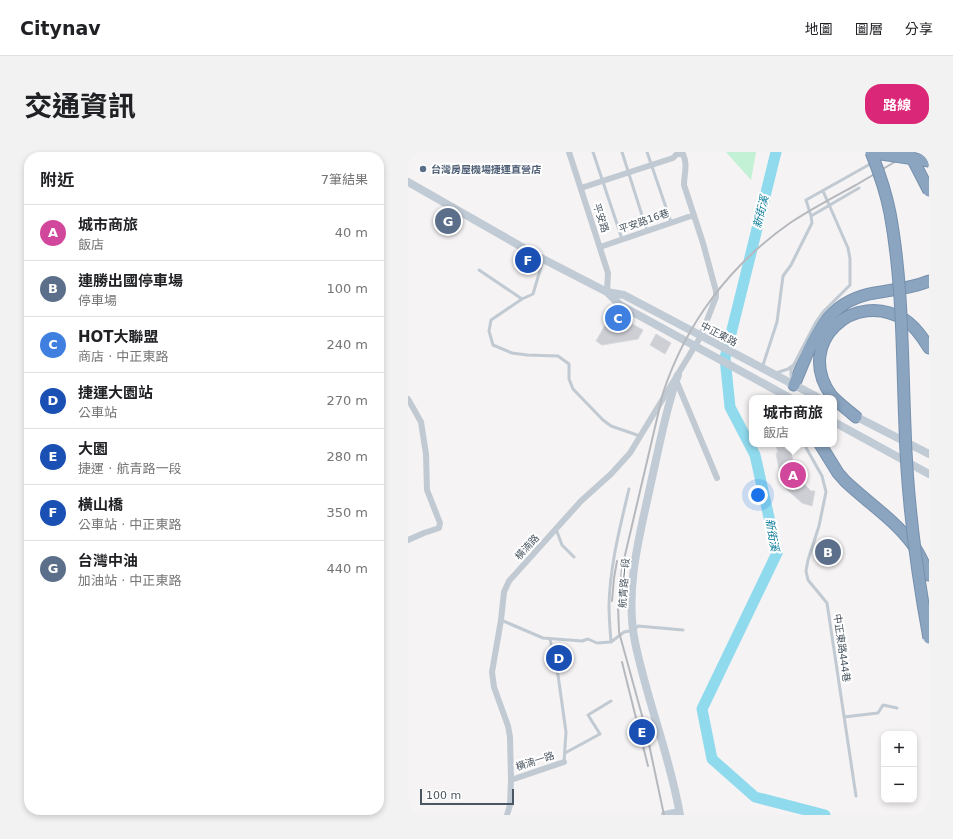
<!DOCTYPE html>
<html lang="zh-TW">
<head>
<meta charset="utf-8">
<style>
	body { margin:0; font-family:"DejaVu Sans","Noto Sans TC",sans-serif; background:#f2f2f2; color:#202124 }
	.controls { position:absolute; right:12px; bottom:12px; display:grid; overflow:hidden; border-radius:8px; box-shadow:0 2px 6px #0003 }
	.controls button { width:36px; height:36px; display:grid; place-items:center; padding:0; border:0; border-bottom:1px solid #e0e0e0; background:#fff; color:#202124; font:20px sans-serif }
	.scale { position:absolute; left:12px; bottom:10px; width:94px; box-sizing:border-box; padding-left:4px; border:2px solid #4a5661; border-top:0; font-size:11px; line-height:14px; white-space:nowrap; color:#4a5661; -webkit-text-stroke:3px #fff; paint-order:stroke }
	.you { position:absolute; left:350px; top:343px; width:14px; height:14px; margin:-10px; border:3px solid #fff; border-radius:50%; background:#1a73e8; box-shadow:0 0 0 6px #1a73e833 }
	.badge { display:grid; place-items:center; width:26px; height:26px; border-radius:50%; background:#db2777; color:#fff; font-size:13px; font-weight:700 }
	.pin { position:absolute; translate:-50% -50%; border:2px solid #fff; box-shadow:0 1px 4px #0006 }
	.popup { position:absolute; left:341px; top:243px; width:88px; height:52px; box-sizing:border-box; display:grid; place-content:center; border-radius:8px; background:#fff; filter:drop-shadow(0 1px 3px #0005); font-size:13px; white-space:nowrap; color:#757577 }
	.popup b { font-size:15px; color:#202124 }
	.popup::after { content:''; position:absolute; left:50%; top:100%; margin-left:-8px; border:8px solid transparent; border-top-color:#fff }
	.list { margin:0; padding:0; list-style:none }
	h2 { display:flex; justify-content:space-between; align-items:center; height:52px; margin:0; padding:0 16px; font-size:17px }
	h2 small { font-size:13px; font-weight:400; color:#757577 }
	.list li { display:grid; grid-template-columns:26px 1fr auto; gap:12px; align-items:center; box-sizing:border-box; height:56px; padding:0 16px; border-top:1px solid #e0e0e0 }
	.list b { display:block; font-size:15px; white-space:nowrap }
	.list p { margin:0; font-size:13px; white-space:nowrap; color:#757577 }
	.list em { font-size:13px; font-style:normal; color:#757577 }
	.map { position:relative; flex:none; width:521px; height:663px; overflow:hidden; border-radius:16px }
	header { display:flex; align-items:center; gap:24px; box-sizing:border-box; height:56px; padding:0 20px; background:#fff; border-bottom:1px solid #e0e0e0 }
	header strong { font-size:19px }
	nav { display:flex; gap:22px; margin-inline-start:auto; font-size:14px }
	.intro { display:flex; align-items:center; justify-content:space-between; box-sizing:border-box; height:96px; padding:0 24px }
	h1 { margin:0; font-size:28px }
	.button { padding:10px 18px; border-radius:16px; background:#db2777; color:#fff; font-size:14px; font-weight:700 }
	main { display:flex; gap:24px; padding:0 24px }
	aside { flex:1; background:#fff; border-radius:16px; box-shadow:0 2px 6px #0003 }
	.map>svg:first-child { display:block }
	.green { fill:#c3f1d5 }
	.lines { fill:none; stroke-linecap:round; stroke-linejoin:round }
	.river { stroke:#90daee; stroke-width:11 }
	.building { fill:#cdcfd5; stroke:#d7d9de }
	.highway-casing { stroke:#7690ad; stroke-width:13 }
	.lane { stroke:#c1cad2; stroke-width:3 }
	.street { stroke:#c1cad2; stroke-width:6 }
	.secondary { stroke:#c1cbd6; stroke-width:8 }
	.highway { stroke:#8ba5c1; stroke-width:11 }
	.rail { stroke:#b5b8bd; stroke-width:2 }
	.highway-bridge-casing { stroke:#7690ad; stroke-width:13; stroke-linecap:butt }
	.highway-bridge { stroke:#8ba5c1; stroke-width:11 }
	.service-dot { fill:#5c6f8a; stroke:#fff; stroke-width:1.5 }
	.labels { text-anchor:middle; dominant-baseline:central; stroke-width:4; stroke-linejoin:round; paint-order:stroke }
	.service-label { font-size:10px; font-weight:bold; fill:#4e5e75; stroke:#fff; text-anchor:start }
	.street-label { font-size:10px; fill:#4a5661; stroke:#fff }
	.water-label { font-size:11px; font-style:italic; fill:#0c7c9b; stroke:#fff }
</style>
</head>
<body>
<header>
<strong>Citynav</strong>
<nav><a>地圖</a><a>圖層</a><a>分享</a></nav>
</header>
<div class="intro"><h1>交通資訊</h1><a class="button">路線</a></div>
<main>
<aside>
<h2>附近<small>7筆結果</small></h2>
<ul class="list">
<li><span class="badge" style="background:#d1479c">A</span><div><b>城市商旅</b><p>飯店</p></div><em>40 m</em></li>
<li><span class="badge" style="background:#5c6f8a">B</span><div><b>連勝出國停車場</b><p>停車場</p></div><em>100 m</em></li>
<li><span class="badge" style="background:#3f7fe0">C</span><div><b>HOT大聯盟</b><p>商店 · 中正東路</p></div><em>240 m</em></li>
<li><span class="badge" style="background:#1a4fb4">D</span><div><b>捷運大園站</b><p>公車站</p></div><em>270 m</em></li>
<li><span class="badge" style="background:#1a4fb4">E</span><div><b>大園</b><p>捷運 · 航青路一段</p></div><em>280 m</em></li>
<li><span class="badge" style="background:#1a4fb4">F</span><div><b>橫山橋</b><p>公車站 · 中正東路</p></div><em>350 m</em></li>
<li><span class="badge" style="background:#5c6f8a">G</span><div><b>台灣中油</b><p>加油站 · 中正東路</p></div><em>440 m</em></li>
</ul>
</aside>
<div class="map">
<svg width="521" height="663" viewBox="0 0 521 663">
	<rect width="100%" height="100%" fill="#f5f3f3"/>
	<!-- green -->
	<path class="green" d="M 318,0 L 348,0 L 343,28 Z"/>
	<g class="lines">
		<!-- river -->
		<path class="river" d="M 368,0 L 317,206 L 322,255 L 347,303 L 369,401 L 294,557 L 304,607 L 347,645 L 417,663"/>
	</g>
	<!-- building -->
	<path class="building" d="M 204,161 L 235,178 L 230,187 L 194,193 L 188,189 Z
		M 248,182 L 263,191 L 257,202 L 242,193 Z
		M 368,292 L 376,292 L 377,297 L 383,301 L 387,317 L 393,313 L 399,322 L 393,326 L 398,330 L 396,332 L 403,339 L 407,339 L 404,354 L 394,351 L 374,333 L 368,301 L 370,301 Z"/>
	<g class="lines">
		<!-- highway casing -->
		<g class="highway-casing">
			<path id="highway" d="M 386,233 C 403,194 413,153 461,142 C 481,138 502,137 521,129
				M 448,265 C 440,258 430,251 423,243 C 386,191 446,136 497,168 C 508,175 515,186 521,196
				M 412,292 L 430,321 L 437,329 C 459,350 487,368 505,393 C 512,402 516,413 521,423"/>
		</g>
		<!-- lane -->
		<path class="lane" d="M 185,0 L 214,87
			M 214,0 L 239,79
			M 239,0 L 263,70
			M 403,64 L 451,36
			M 135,108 L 125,142 L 114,147 L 83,168 L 81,179 L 85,193 L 104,201 L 119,203 L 150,204 L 161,212 L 161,227 L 165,237 L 195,268 L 203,274 L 232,284
			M 71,118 L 114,147
			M 354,216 L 369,170 L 375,124 L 383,113 L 404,71 L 403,64 L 398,48 L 464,11
			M 368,221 L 380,217 L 384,214
			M 384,228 L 383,223 L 383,218 L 408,170 L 415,160 L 442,133 L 442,107 L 440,96 L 415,39
			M 396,292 L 414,324 L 418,340 L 411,374 L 400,408 L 398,419 L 400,428 L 419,451 L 448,644
			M 148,377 L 154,393 L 166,405
			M 93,468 L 135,486 L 174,489 L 180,487 L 189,491 L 203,490 C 202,477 201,465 201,453 C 202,413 212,375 221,337
			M 142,487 L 150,523 L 158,580 L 156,610
			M 203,490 L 216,480 L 226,478 L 230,474 L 275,478
			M 436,565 L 470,561 L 475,553 L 489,556
			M 157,601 L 192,582 L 180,563 L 203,549"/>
		<!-- street -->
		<path class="street" d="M 161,0 L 200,121 L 199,140
			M 192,95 L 286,63
			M 268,228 L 309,326
			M 0,247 L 13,270 L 18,302 L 19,338 L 32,371 L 31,376 L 16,381 L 0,388
			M 103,628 L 156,610
			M 99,663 L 102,653 L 103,628 L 102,585 L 100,574 L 86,535 L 84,520 L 93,468 L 96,440 L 101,429 L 173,349 L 203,322 L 222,301 L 293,184 L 308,145 L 308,139 L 295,91 L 276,33 C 276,22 280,13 275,2 L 269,2 L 265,6 L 173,36"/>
		<!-- secondary -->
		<path class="secondary" d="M 0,30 L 135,107 L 199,140 L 216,143 L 411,246
			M 199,140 L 212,153 L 382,246
			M 270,223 C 258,256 252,291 244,326 C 233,379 216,435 227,490 C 239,549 262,604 272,663
			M 443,262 L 521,302
			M 426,270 L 521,322
			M 257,663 L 271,660"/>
		<!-- highway -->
		<use href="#highway" class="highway"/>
		<!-- rail -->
		<path class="rail" d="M 204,449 L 206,426 L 209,409
			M 214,510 L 240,614
			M 256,663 L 238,578 L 211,480 L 210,453 L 214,416 L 255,241 C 278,171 322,113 382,71 C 403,57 426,45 448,33 C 467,22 485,11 503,0"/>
		<!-- highway-bridge casing -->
		<g class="highway-bridge-casing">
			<path id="highway-bridge" d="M 463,0 C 471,20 478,40 482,61 C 495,131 494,204 497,275 C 499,345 508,416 521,486
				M 468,0 L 473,2 L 521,9
				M 502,2 L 521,39"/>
		</g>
		<!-- highway-bridge -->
		<use href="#highway-bridge" class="highway-bridge"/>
	</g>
	<!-- markers -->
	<circle class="service-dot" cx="15" cy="17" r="4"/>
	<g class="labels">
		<!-- service labels -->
		<g class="service-label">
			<text x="23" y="17">台灣房屋機場捷運直營店</text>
		</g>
		<!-- street labels -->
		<g class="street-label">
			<text transform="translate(193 66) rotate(72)">平安路</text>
			<text transform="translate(236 69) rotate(-19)">平安路16巷</text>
			<text transform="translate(311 182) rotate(28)">中正東路</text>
			<text transform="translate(119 395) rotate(-48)">橫湳路</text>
			<text transform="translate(216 431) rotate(-86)">航青路一段</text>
			<text transform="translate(434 496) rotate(82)">中正東路444巷</text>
			<text transform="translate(127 609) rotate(-18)">橫湳一路</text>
		</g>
		<!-- water labels -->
		<g class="water-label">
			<text transform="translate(353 60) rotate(-76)">新街溪</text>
			<text transform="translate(364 383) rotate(80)">新街溪</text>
		</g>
	</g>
</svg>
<div class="controls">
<button>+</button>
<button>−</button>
</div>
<div class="scale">100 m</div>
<div class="you"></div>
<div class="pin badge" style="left:385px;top:323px;background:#d1479c">A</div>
<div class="popup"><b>城市商旅</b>飯店</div>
<div class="pin badge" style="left:420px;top:400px;background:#5c6f8a">B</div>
<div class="pin badge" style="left:210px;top:166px;background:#3f7fe0">C</div>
<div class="pin badge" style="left:151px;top:506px;background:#1a4fb4">D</div>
<div class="pin badge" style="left:234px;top:580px;background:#1a4fb4">E</div>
<div class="pin badge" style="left:120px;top:108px;background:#1a4fb4">F</div>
<div class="pin badge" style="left:40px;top:69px;background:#5c6f8a">G</div>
</div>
</main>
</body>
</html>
